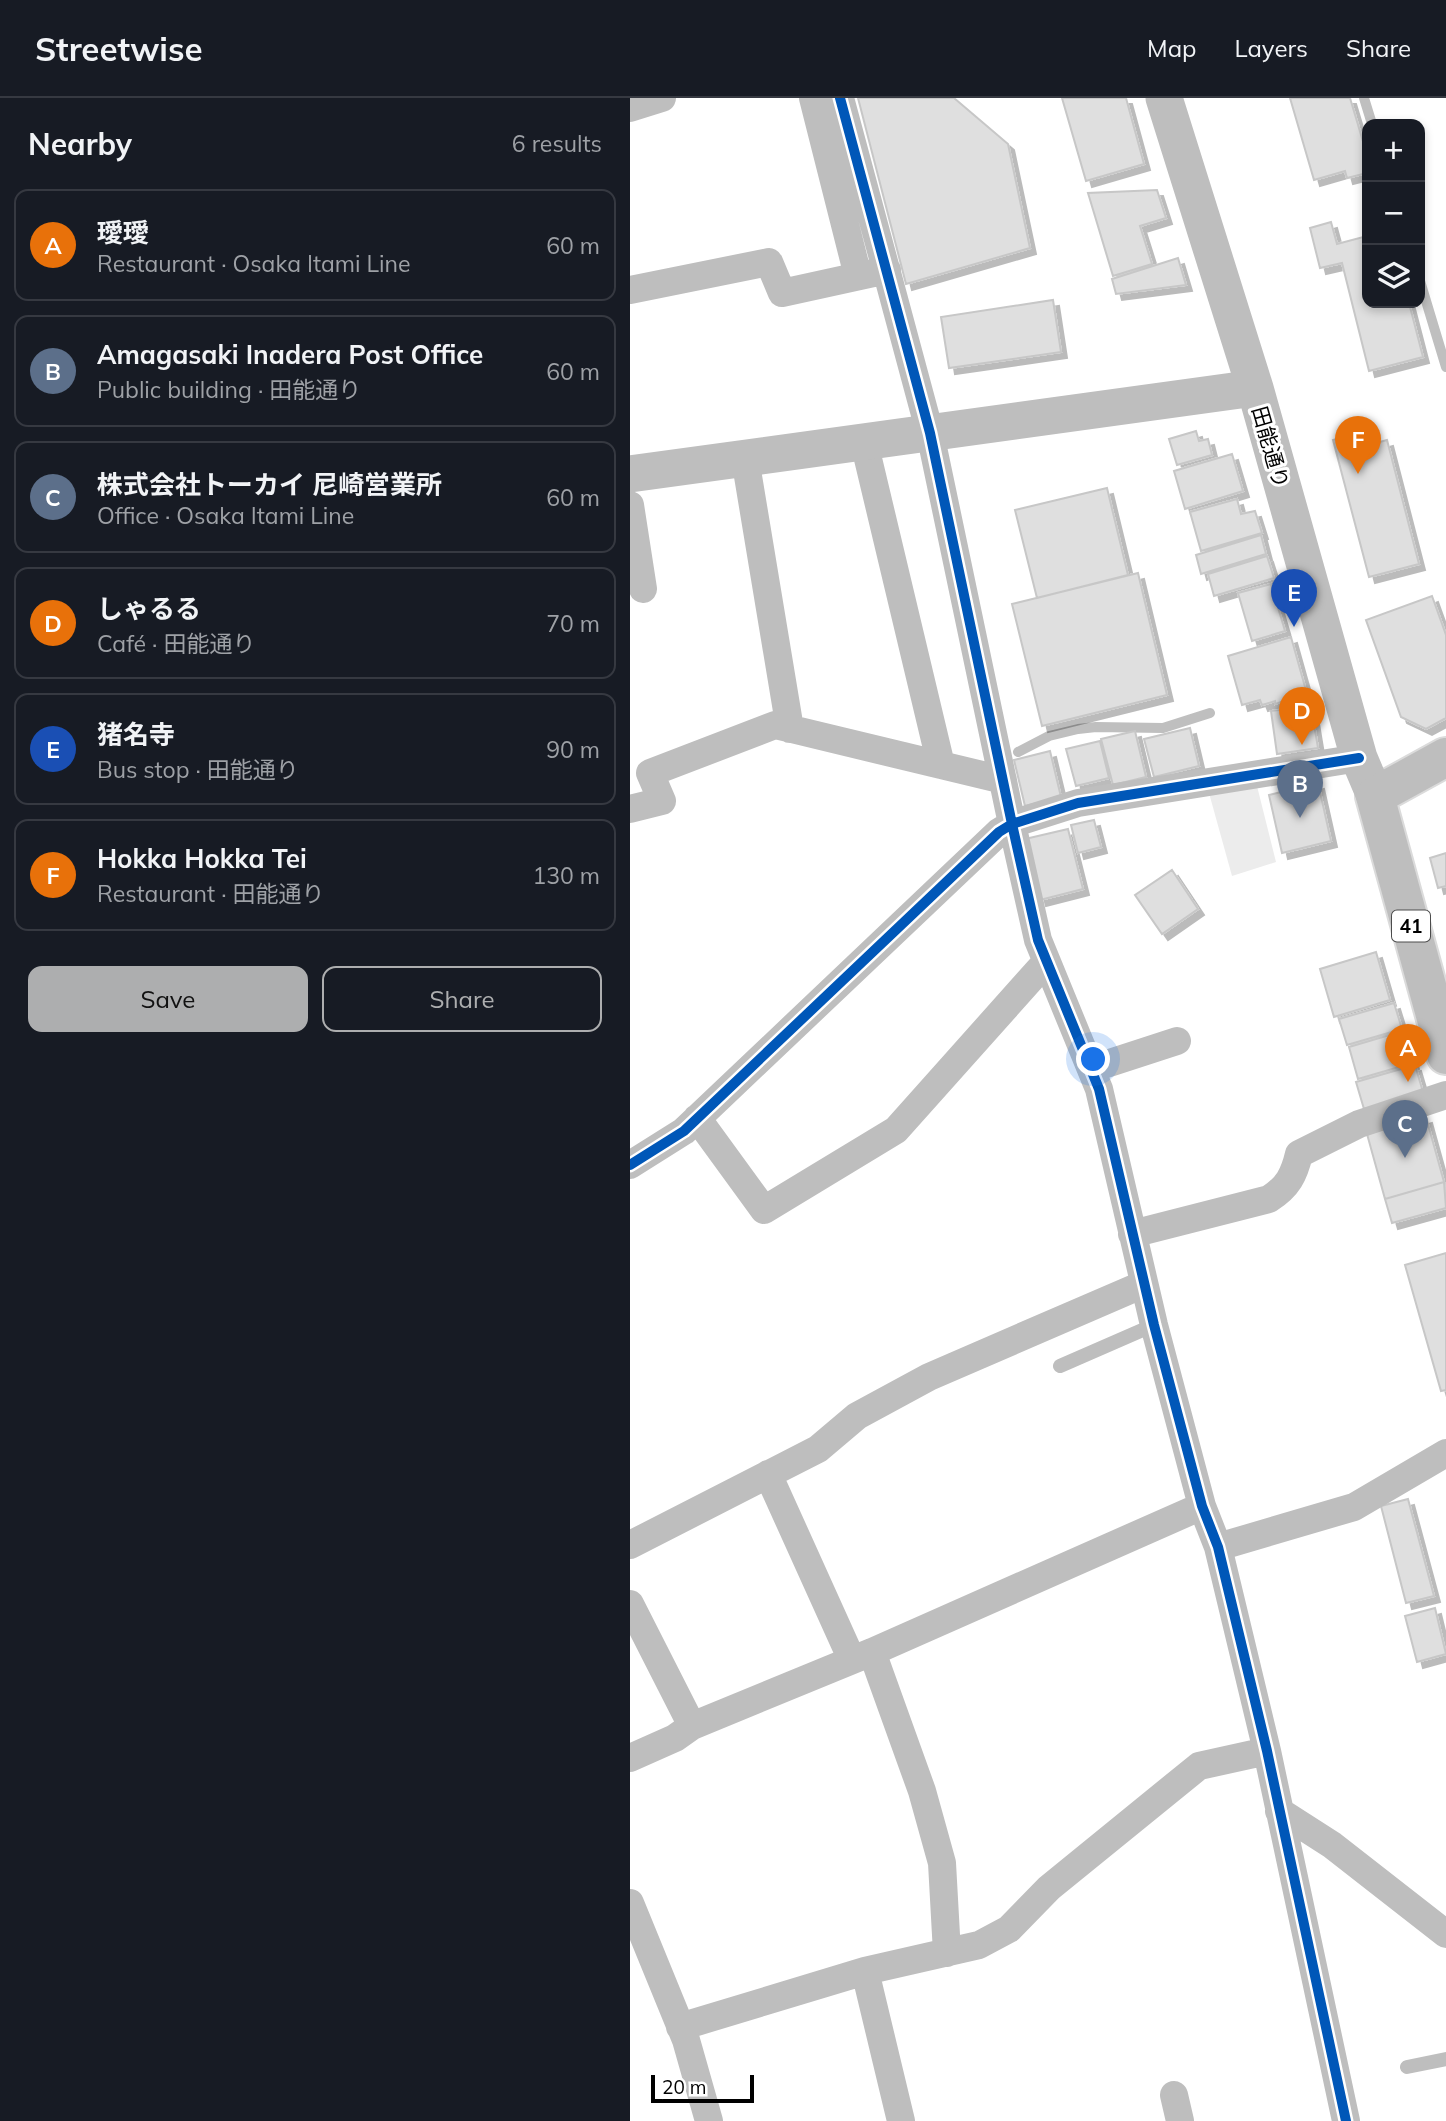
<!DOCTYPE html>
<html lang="en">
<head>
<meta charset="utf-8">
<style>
	body { margin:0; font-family:Mulish,"Noto Sans JP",sans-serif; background:#20242c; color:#f1f3f6 }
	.controls { position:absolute; right:21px; top:21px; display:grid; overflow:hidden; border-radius:14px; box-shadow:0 4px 10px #0003 }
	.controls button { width:63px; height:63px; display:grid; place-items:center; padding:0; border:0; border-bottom:2px solid #363941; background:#171b24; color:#f1f3f6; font:35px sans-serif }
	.scale { position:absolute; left:21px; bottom:18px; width:103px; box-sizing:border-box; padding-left:7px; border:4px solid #000; border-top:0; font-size:19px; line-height:24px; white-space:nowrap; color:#000; -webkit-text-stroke:5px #fff; paint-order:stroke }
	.you { position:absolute; left:464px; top:962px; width:24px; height:24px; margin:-18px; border:5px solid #fff; border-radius:50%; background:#1a73e8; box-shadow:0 0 0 10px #1a73e833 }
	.badge { display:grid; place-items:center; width:46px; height:46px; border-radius:50%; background:#adaeaf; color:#fff; font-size:23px; font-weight:700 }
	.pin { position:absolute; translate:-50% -58px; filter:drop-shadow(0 2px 4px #0008) }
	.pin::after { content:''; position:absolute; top:37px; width:24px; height:21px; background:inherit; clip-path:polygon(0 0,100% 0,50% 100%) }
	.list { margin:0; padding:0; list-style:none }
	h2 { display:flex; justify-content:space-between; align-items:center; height:91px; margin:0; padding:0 28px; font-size:30px }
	h2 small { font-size:23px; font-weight:400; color:#9ea1a6 }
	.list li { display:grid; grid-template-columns:46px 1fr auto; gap:21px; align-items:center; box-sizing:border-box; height:112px; margin:0 14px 14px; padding:0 14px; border:2px solid #363941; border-radius:14px }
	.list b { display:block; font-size:26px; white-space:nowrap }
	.list p { margin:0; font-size:23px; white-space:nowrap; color:#9ea1a6 }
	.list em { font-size:23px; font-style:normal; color:#9ea1a6 }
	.actions { display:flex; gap:14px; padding:21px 28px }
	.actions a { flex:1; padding:16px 0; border:2px solid #adaeaf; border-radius:14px; text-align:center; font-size:24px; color:#adaeaf }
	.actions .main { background:#adaeaf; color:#111 }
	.icon { flex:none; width:38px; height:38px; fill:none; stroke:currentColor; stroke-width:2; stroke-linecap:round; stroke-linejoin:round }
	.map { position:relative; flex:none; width:816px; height:2023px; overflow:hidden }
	header { display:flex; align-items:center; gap:42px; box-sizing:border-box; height:98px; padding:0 35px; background:#171b24; border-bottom:2px solid #363941 }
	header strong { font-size:33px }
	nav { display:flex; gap:38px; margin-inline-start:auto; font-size:24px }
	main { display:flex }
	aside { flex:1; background:#171b24 }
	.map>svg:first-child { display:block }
	.green { fill:#ececec }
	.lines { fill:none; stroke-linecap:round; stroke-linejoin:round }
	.stream { stroke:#bfbfbf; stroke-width:10 }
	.building { fill:#dfdfdf; stroke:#c7c7c7; stroke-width:2; filter:url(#shadow) }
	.primary-casing { stroke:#dbdbdb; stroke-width:42 }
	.service { stroke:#bebebe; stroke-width:14 }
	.minor { stroke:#bebebe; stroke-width:28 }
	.tertiary { stroke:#bebebe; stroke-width:37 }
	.primary { stroke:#bebebe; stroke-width:38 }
	.cycleway-casing { stroke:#fff; stroke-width:15 }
	.cycleway { stroke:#0057b8; stroke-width:10 }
	.labels { text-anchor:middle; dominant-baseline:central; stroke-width:6; stroke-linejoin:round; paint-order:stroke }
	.shield { fill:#fff; stroke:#4c4c4c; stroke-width:2 }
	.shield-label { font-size:19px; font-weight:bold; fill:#000 }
	.street-label { font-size:21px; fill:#000; stroke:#fff }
</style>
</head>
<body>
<header>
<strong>Streetwise</strong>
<nav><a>Map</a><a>Layers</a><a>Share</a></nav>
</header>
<main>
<aside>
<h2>Nearby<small>6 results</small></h2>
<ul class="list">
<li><span class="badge" style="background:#e8710a">A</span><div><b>璦璦</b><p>Restaurant · Osaka Itami Line</p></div><em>60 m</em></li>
<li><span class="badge" style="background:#5c6f8a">B</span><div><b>Amagasaki Inadera Post Office</b><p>Public building · 田能通り</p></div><em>60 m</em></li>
<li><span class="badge" style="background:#5c6f8a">C</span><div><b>株式会社トーカイ 尼崎営業所</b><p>Office · Osaka Itami Line</p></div><em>60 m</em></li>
<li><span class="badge" style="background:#e8710a">D</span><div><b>しゃるる</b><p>Café · 田能通り</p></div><em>70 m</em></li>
<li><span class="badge" style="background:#1a4fb4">E</span><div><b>猪名寺</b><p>Bus stop · 田能通り</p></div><em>90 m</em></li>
<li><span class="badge" style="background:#e8710a">F</span><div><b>Hokka Hokka Tei</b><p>Restaurant · 田能通り</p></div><em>130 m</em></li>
</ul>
<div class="actions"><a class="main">Save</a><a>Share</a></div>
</aside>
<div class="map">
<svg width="816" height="2023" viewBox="0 0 816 2023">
	<defs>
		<filter id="shadow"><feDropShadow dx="6" dy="6" stdDeviation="0" flood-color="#0004"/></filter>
	</defs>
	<rect width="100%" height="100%" fill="#fff"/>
	<!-- green -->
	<path class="green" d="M 627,688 L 646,764 L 602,778 L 579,695 Z"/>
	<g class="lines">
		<!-- stream -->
		<path class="stream" d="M 734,0 L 742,26
			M 790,183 L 816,269
			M 388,654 L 419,638 L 448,631 L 466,629 L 533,630 L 580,615"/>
	</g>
	<!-- building -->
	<path class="building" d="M 228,0 L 324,0 L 378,46 L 400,150 L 276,186 Z
		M 432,0 L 496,0 L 514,66 L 456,83 Z
		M 660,0 L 720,0 L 737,57 L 737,75 L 717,80 L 715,73 L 684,82 Z
		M 527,92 L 536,120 L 510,128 L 522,166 L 483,178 L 458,95 Z
		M 701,124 L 707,146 L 737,138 L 737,205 L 779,205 L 793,259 L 739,273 L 712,165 L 690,170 L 680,130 Z
		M 548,160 L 556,187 L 486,196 L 482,181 Z
		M 423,202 L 431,254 L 319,270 L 311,219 Z
		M 566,333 L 569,343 L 578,341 L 582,357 L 547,367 L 539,341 Z
		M 731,335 L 735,348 L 757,342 L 789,466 L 739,479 L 703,342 Z
		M 602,356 L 613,393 L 555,411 L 544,373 Z
		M 477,390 L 498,477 L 407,500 L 385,412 Z
		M 607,401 L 611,416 L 625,413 L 632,435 L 571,453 L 560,414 Z
		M 631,437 L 636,456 L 571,476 L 566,457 Z
		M 637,458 L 644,480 L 584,498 L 578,476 Z
		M 508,475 L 537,597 L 412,628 L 382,506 Z
		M 641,486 L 655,533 L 622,543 L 608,495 Z
		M 802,498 L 816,537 L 816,620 L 796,631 L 771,619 L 736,522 Z
		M 661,539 L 677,596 L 645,606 L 645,603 L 632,607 L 630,602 L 612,607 L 598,558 Z
		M 681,608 L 688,650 L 647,656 L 641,613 Z
		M 560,630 L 569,668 L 524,679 L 514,641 Z
		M 505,633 L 516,679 L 483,687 L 471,641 Z
		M 470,643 L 479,680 L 446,688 L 436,651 Z
		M 420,653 L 431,699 L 395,708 L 384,662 Z
		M 688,685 L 701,743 L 652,755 L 639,697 Z
		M 464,722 L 471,749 L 448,755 L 441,727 Z
		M 438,731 L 453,791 L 410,802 L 395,741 Z
		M 816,755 L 816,788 L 808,790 L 800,760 Z
		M 542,772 L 568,811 L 532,836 L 505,797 Z
		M 746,854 L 760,902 L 704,919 L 690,871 Z
		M 764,905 L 772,931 L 717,947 L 709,921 Z
		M 773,933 L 783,965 L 728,981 L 719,949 Z
		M 785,967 L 793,994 L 734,1011 L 726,984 Z
		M 796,1019 L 814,1084 L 755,1101 L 737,1036 Z
		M 814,1084 L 816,1110 L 762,1125 L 755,1101 Z
		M 816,1155 L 816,1292 L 811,1293 L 775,1167 Z
		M 778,1401 L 804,1498 L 776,1505 L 751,1408 Z
		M 805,1510 L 816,1556 L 787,1564 L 775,1518 Z"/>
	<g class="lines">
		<!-- primary casing -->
		<g class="primary-casing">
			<path id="primary" d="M 816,659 L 745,698 L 816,957"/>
		</g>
		<!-- service -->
		<path class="service" d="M 430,1268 L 524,1227
			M 777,1969 L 816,1961"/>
		<!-- minor -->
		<path class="minor" d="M 183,0 L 228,178
			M 0,10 L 32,0
			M 0,192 L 139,164 L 152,195 L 257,172
			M 234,344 L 311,667
			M 115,360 L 160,631
			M 0,407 L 13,491
			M 0,711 L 32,703 L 20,675 L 145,627 L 373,682
			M 461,971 L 547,943
			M 67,1020 L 134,1112 L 266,1032 L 416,864
			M 0,1067 L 54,1033 L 369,734 L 382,726 L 300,335 L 210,0
			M 502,1136 L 639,1101 C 658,1089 664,1077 669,1056 L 729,1026 L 816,997
			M 138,1376 L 222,1562
			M 0,1447 L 188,1351 L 227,1318 L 299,1279 L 514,1186
			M 588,1449 L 724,1409 L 816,1355
			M 0,1506 L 62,1628
			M 242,1554 L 292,1693 L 312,1765 L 317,1855
			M 0,1660 L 45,1640 L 62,1628 L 242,1554 L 572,1408
			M 649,1713 L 702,1747 L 816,1836
			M 0,1805 L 56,1942 L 79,2023
			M 235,1873 L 271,2023
			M 50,1929 L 235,1873 L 349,1847 L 379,1831 L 419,1790 L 569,1668 L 637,1653
			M 544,1997 L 550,2023
			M 716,2023 L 637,1653 L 588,1449 L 572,1408 L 524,1227 L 469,991 L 408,842 L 382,726 L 448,705 L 729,660"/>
		<!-- tertiary -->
		<path class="tertiary" d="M 534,0 L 625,290 L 729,660 L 745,698
			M 0,376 L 625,290"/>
		<!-- primary -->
		<use href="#primary" class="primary"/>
		<!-- cycleway casing -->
		<g class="cycleway-casing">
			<path id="cycleway" d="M 0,1067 L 54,1033 L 369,734 L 382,726 L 300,335 L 210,0
				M 716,2023 L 637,1653 L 588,1449 L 572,1408 L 524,1227 L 469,991 L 408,842 L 382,726 L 448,705 L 729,660"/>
		</g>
		<!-- cycleway -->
		<use href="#cycleway" class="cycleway"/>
	</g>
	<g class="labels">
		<!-- shield labels -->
		<rect class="shield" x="762" y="812.5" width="38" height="31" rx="5"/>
		<g class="shield-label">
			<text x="781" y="828">41</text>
		</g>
		<!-- street labels -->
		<g class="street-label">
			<text transform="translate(641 349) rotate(74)">田能通り</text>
		</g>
	</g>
</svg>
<div class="controls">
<button>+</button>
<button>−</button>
<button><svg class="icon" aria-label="layers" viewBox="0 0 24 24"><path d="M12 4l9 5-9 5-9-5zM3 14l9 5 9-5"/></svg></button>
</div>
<div class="scale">20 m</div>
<div class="you"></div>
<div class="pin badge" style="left:778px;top:984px;background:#e8710a">A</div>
<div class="pin badge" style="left:670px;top:720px;background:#5c6f8a">B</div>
<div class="pin badge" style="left:775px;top:1060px;background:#5c6f8a">C</div>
<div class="pin badge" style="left:672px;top:647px;background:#e8710a">D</div>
<div class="pin badge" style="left:664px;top:529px;background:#1a4fb4">E</div>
<div class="pin badge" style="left:728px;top:376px;background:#e8710a">F</div>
</div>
</main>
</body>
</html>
